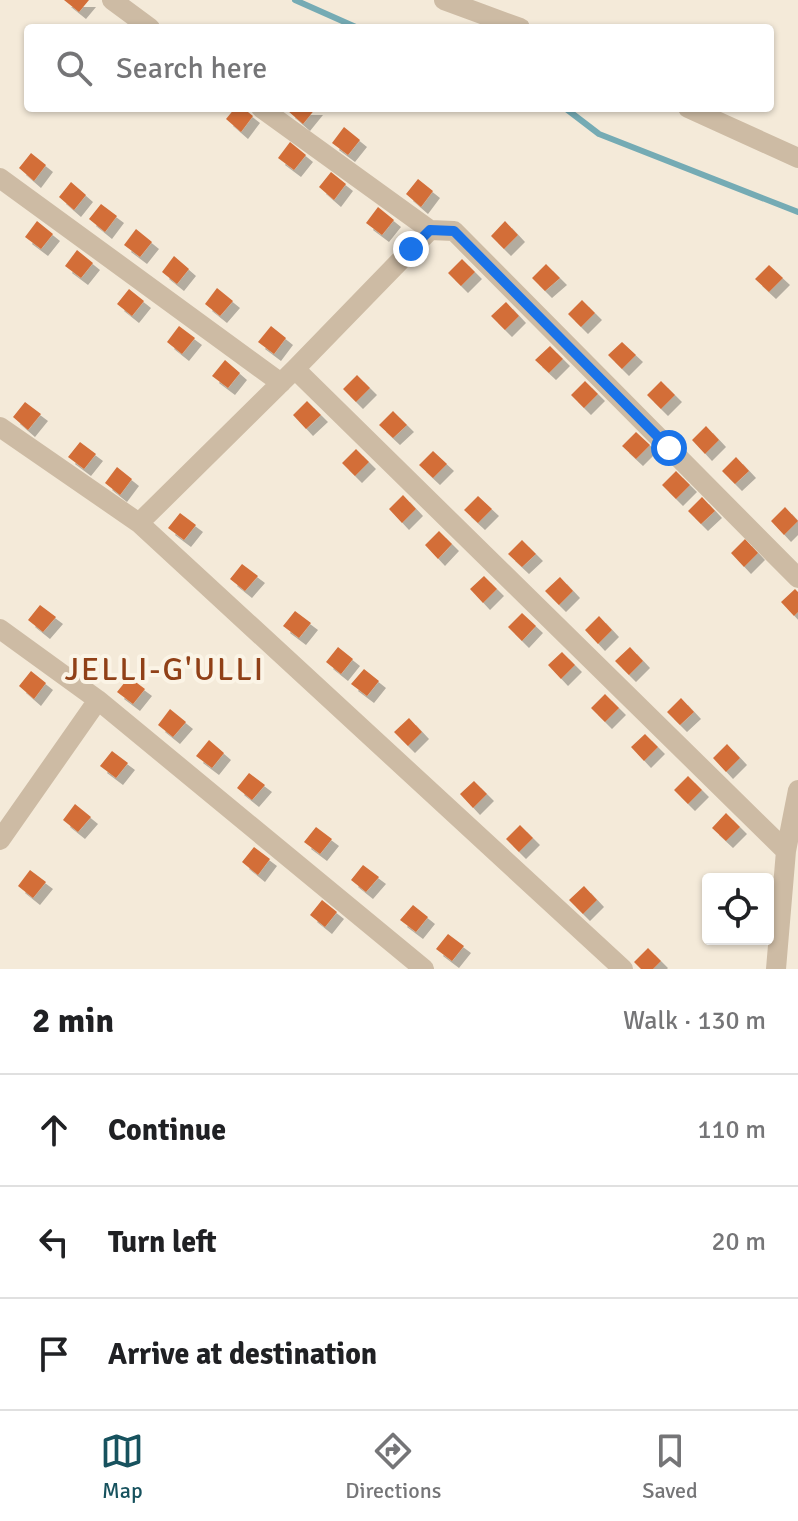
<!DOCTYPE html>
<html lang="en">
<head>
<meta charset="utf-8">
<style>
	body { margin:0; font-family:Signika,sans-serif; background:#f6f6f6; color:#202124 }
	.controls { position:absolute; right:24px; bottom:24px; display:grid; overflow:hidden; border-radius:8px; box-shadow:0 2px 6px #0004 }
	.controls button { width:72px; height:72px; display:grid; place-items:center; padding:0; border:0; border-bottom:2px solid #e0e0e0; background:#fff; color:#202124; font:40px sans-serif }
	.stop { position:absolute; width:24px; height:24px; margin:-18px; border:6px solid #1a73e8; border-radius:50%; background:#fff }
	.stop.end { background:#1a73e8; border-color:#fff; box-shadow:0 2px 8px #0008 }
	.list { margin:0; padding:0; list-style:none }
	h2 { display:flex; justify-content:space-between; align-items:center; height:104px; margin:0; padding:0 32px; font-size:34px }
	h2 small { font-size:26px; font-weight:400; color:#757577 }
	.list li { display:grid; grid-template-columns:52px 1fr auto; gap:24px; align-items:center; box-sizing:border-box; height:112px; padding:0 32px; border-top:2px solid #e0e0e0 }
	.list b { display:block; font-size:30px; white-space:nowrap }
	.list em { font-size:26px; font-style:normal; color:#757577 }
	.icon { flex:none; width:44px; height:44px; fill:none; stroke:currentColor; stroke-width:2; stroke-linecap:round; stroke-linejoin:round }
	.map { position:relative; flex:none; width:798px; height:969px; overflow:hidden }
	.search { position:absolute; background:#fff; box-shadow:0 2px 6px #0004; left:24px; right:24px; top:24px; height:88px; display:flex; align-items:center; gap:20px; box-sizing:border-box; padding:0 28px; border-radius:8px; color:#757577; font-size:30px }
	.sheet { height:440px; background:#fff }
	nav { display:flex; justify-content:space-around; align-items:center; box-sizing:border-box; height:112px; border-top:2px solid #e0e0e0; background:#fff; font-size:22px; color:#757577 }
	nav a { display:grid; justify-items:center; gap:4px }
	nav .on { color:#17525e }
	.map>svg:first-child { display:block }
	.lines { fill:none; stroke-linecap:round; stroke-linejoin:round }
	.stream { stroke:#75abb4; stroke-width:6 }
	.building { fill:#d36e39; filter:url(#shadow) }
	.minor { stroke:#cdbba4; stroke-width:20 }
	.route { stroke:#1a73e8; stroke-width:10 }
	.labels { text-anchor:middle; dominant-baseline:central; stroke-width:8; stroke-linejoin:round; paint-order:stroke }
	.quarter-label { font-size:32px; letter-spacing:2px; fill:#904017; stroke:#fbf4e6 }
</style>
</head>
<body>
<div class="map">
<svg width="798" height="969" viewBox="0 0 798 969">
	<defs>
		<filter id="shadow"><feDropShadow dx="7" dy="7" stdDeviation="0" flood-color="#0004"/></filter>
	</defs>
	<rect width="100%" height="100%" fill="#f4ead9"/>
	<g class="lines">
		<!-- stream -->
		<path class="stream" d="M 295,0 L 358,28
			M 565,108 L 599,134 L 798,212"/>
	</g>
	<!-- building -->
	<path class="building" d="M 64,0 L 89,0 L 79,12 Z
		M 235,108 L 243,108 L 253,116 L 241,132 L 226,119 Z
		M 290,108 L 316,108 L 303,124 L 288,111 Z
		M 344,127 L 360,140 L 348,155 L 332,143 Z
		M 290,142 L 306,155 L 294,170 L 278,158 Z
		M 31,153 L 46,165 L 34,181 L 19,168 Z
		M 331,172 L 346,184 L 334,200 L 319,187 Z
		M 418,179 L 433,191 L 421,207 L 406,194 Z
		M 71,182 L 86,195 L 74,210 L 59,197 Z
		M 101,204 L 117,216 L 105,232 L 89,219 Z
		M 378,207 L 394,220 L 382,235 L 366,223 Z
		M 37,221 L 53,234 L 41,249 L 25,237 Z
		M 505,221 L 518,235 L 504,249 L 491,236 Z
		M 136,229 L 152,242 L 140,257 L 124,245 Z
		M 77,250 L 93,263 L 81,278 L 65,266 Z
		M 174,256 L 189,269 L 177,284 L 162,272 Z
		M 462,259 L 475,272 L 461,286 L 448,273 Z
		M 546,264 L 560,278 L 545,291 L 532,278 Z
		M 769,265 L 783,278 L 769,292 L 755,279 Z
		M 217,288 L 233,301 L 220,316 L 205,304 Z
		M 129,289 L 144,301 L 132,316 L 117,304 Z
		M 582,300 L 595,313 L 581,327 L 568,314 Z
		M 506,302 L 519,316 L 505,330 L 491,316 Z
		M 179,326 L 195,338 L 182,354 L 167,342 Z
		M 271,326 L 286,338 L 274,354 L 258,342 Z
		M 622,342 L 636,355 L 622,369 L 608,355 Z
		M 550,346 L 563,359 L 549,373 L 535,360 Z
		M 225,360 L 240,373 L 228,388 L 212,376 Z
		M 357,375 L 370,388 L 356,402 L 343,389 Z
		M 585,381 L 598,394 L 584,408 L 571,395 Z
		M 661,381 L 675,395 L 661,409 L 647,395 Z
		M 307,401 L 321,415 L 306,429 L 293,415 Z
		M 25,402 L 41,414 L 28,430 L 13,417 Z
		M 393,411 L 407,425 L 393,438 L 379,425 Z
		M 706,426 L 719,440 L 705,454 L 692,440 Z
		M 636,432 L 650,445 L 636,459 L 622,446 Z
		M 80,442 L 96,454 L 84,469 L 68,457 Z
		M 356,449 L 369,462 L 355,476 L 342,463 Z
		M 433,451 L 447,464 L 433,478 L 419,465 Z
		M 736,457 L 749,471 L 735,484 L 722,471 Z
		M 117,467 L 132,479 L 120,495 L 105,483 Z
		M 676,471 L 690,485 L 676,499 L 662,485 Z
		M 403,495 L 416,509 L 402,523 L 389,509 Z
		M 478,496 L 492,509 L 478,523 L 464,510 Z
		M 702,497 L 715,511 L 701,524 L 688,511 Z
		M 785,507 L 798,521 L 784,535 L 771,521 Z
		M 180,513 L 196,525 L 184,540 L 168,528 Z
		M 439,531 L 452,544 L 438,559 L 425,545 Z
		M 745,539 L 758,553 L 744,567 L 731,553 Z
		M 522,540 L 536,554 L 522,567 L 508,554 Z
		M 242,564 L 258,576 L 245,591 L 230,579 Z
		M 484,576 L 497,589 L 483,603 L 470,589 Z
		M 560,577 L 573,591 L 559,605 L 545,591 Z
		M 795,589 L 798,592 L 798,612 L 794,616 L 781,602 Z
		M 40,605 L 56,617 L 43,632 L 28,620 Z
		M 295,611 L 311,623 L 299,638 L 283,626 Z
		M 522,613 L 536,626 L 522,641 L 508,627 Z
		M 599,616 L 612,630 L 598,644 L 585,630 Z
		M 338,647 L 353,659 L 341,674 L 326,662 Z
		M 630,647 L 643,661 L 629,675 L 615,661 Z
		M 562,652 L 575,665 L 561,679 L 548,665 Z
		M 364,669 L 379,681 L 367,696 L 351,684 Z
		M 31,671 L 46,683 L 34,699 L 19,686 Z
		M 129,677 L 145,689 L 133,704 L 117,692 Z
		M 605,694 L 619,708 L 605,722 L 591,708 Z
		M 681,698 L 694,712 L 680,725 L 667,712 Z
		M 170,709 L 186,722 L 173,737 L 158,725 Z
		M 409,718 L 422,732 L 408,746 L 394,732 Z
		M 645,734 L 658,747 L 644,761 L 631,747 Z
		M 209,740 L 224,753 L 212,768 L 196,756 Z
		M 727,744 L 740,758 L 726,772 L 713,758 Z
		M 112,751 L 128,763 L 116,778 L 100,766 Z
		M 249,773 L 265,785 L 252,800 L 237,788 Z
		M 688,776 L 702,790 L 688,804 L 674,790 Z
		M 474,781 L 487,794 L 473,808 L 460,794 Z
		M 75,804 L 91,817 L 78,832 L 63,820 Z
		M 726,813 L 740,827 L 726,841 L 712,828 Z
		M 520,825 L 533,838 L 519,852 L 506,839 Z
		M 316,827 L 332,839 L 320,854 L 304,842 Z
		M 254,847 L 270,859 L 258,875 L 242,862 Z
		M 363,865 L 379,877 L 366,892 L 351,880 Z
		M 30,870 L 46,882 L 33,898 L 18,886 Z
		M 584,886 L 597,900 L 583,914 L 569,900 Z
		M 322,900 L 337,912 L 325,927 L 310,915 Z
		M 413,905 L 428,917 L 416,932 L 400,920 Z
		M 448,934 L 464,946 L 452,961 L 436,949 Z
		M 648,948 L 661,961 L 653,969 L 641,969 L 634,962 Z"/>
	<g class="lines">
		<!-- minor -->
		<path class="minor" d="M 112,0 L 150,28
			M 444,0 L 520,28
			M 261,108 L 430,230 L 454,231 L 798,578
			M 688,108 L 798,158
			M 0,178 L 281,383
			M 295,369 L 786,851
			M 0,427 L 139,523 L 623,969
			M 139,523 L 295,369 L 430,230
			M 0,629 L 98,700 L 424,969
			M 0,840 L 98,700
			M 776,969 L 786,851 L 798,790"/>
	</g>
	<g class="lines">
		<!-- route -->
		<path class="route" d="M 411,249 L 430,230 L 454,231 L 669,448"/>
	</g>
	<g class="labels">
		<!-- quarter labels -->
		<g class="quarter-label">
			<text x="165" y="669">JELLI-G'ULLI</text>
		</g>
	</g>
</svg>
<div class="controls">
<button><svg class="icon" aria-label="locate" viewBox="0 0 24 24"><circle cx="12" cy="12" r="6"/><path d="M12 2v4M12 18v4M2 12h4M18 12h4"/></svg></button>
</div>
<div class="stop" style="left:669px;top:448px"></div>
<div class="stop end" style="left:411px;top:249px"></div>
<div class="search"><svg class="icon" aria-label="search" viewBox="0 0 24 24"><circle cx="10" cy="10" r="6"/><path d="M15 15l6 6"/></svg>Search here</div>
</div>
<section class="sheet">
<h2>2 min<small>Walk · 130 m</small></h2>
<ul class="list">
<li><svg class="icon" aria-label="ahead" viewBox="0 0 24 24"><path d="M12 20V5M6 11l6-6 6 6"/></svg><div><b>Continue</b></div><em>110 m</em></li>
<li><svg class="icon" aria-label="left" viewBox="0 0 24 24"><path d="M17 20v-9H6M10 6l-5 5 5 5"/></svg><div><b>Turn left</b></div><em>20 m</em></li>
<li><svg class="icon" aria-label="arrive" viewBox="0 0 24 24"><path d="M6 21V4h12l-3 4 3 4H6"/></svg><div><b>Arrive at destination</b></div></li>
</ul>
</section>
<nav>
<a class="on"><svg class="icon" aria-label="map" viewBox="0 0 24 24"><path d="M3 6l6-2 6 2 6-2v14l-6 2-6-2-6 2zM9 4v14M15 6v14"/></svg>Map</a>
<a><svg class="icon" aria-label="directions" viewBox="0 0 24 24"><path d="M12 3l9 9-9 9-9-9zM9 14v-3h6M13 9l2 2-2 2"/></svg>Directions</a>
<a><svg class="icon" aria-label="saved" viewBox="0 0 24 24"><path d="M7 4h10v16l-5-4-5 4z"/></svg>Saved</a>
</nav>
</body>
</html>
